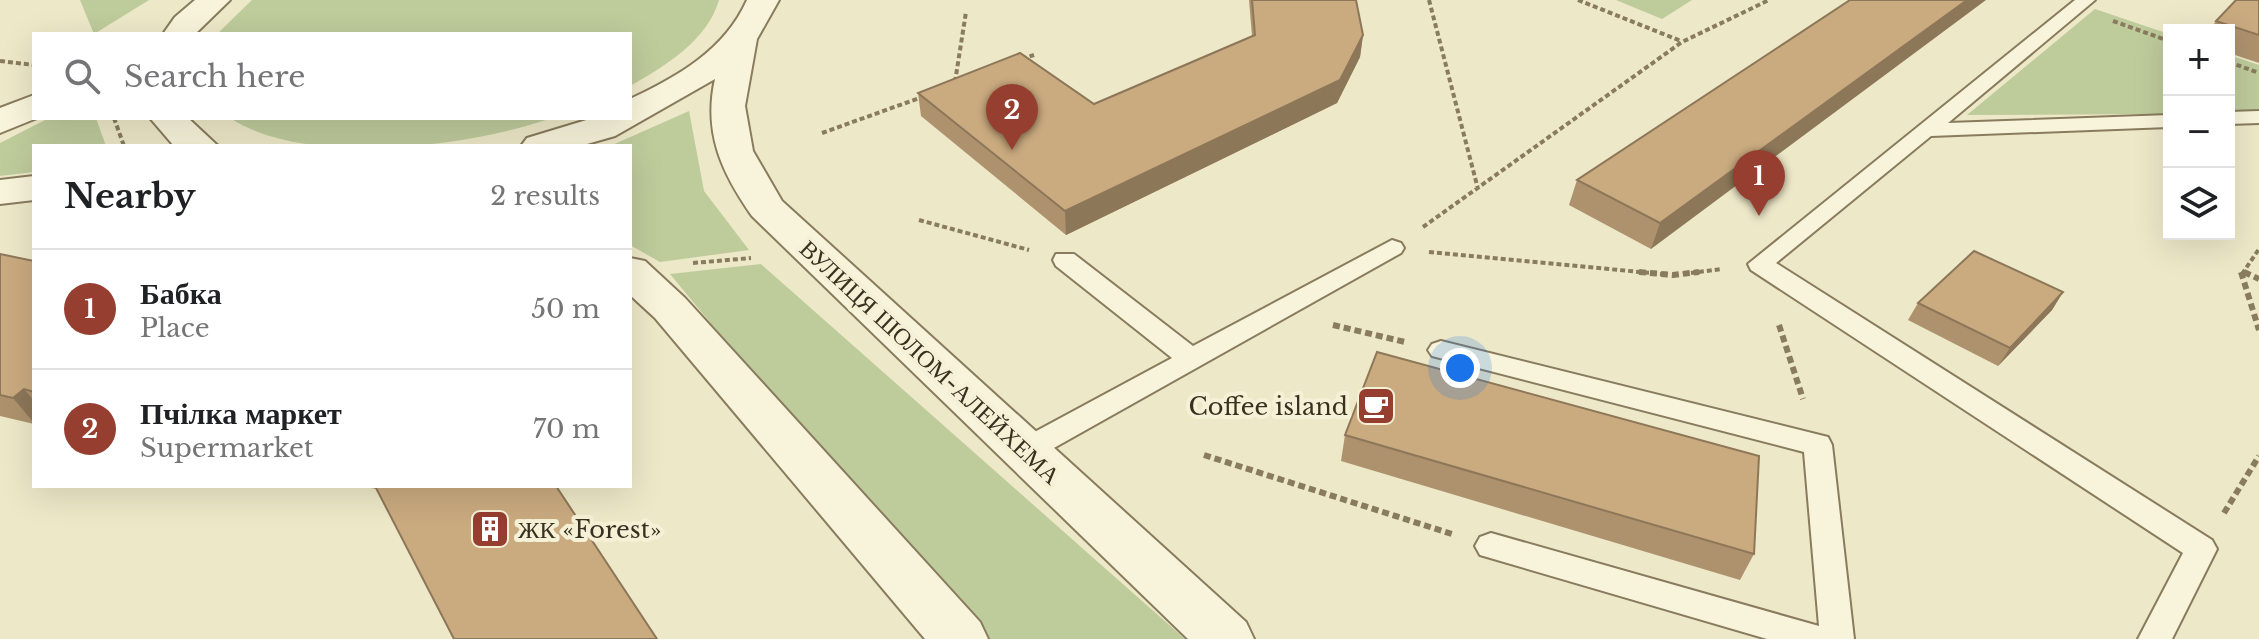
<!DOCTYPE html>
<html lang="en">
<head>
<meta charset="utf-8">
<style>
	body { margin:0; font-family:"Libre Baskerville",serif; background:#f6f6f6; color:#202124 }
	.controls { position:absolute; right:24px; top:24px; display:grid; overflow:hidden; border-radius:0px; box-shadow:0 8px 32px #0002 }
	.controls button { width:72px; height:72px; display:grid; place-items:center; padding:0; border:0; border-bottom:2px solid #e0e0e0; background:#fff; color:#202124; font:40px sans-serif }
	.you { position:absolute; left:1460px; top:368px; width:28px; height:28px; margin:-20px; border:6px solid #fff; border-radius:50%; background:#1a73e8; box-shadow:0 0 0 12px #1a73e833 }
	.badge { display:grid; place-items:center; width:52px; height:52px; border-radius:50%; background:#963e2f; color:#fff; font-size:26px; font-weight:700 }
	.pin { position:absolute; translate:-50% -66px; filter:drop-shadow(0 2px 4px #0008) }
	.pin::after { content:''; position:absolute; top:42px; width:28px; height:24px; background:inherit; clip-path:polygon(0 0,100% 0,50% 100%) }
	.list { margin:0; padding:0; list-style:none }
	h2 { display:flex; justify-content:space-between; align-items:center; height:104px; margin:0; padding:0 32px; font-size:34px }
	h2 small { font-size:26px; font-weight:400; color:#757577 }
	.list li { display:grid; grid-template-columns:52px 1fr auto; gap:24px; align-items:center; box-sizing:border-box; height:120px; padding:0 32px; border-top:2px solid #e0e0e0 }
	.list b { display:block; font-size:30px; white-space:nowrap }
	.list p { margin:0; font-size:26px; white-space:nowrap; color:#757577 }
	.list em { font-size:26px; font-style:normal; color:#757577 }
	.icon { flex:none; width:44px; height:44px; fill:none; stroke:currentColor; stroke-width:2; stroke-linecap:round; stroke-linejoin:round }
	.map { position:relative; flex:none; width:2259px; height:639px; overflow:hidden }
	.search { position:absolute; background:#fff; box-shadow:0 8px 32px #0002; left:32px; top:32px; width:600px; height:88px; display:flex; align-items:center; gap:20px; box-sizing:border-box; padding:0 28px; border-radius:0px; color:#757577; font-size:30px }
	.panel { position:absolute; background:#fff; box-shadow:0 8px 32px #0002; left:32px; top:144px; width:600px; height:344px; border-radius:0px }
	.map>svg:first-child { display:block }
	.green { fill:#becb9b }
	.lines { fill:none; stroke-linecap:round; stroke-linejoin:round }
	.service-casing { stroke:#897b5d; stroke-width:4 }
	.tertiary-casing { stroke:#897b5d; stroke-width:4 }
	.path-far1 { stroke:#897b5d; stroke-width:4; stroke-dasharray:5 3; stroke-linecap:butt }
	.path { stroke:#897b5d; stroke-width:6; stroke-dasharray:7 4; stroke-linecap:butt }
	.service { fill:#f8f4db; fill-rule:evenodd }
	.tertiary { fill:#f8f4db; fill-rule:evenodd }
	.wall { fill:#ae926d }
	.shaded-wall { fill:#8d7759 }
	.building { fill:#caaa7f; stroke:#8d7759; stroke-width:2 }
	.labels { text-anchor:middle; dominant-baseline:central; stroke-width:8; stroke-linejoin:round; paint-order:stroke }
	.street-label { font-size:24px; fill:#393020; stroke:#f5f1d7 }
	.poi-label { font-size:24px; fill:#393020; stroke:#f5f1d7; text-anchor:end }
</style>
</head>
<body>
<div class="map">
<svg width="2259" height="639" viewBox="0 0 2259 639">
	<rect width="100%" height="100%" fill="#ede8c7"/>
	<!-- green -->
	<path class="green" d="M 80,0 L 149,0 L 94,34 Z
		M 252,0 L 719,0 C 707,41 665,66 630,86 L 630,34 L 217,34 Z
		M 1616,0 L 1692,0 L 1662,19 Z
		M 2095,9 L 2169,34 L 2169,114 L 1967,115 Z
		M 2229,55 L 2259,65 L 2259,113 L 2229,113 Z
		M 689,111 L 704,191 L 749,250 L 660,262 L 630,245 L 630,146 L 610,146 Z
		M 49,118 L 96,118 L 106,146 L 34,146 L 34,172 L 0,176 L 0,143 Z
		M 230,118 L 552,118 C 469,147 306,168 230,118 Z
		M 761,264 L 1185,639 L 971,639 L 670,274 Z"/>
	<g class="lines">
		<!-- service casing -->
		<g class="service-casing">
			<path id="service" d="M 2075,0 L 2095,0 L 1948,123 L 2169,115 L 2169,127 L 1931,136 L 1776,263 L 2212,540 L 2217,549 L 2172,639 L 2138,639 L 2183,553 L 1751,270 L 1748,264 Z
				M 2259,111 L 2259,123 L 2229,124 L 2229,112 Z
				M 1392,240 L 1401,243 L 1404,248 L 1401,253 L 1036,458 L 1026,461 L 1016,458 L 1011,450 L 1016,442 L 1172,358 L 1056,266 L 1053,260 L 1056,254 L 1074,254 L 1193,346 Z
				M 1441,341 L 1828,437 L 1832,445 L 1854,639 L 1767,639 L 1480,555 L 1475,546 L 1480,537 L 1491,533 L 1819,626 L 1804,452 L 1432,356 L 1428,350 L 1432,344 Z"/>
		</g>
		<!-- tertiary casing -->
		<g class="tertiary-casing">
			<path id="tertiary" d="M 195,0 L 230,0 L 195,34 L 163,34 L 175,17 Z
				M 747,0 L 779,0 L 757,39 L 745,106 L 753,151 L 782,201 L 1246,622 L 1254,639 L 1188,639 L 752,216 C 722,173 703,133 715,79 L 615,136 L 580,146 L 521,146 L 527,138 L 593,118 L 630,118 L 630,99 C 677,77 725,50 747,0 Z
				M 34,95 L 34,118 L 37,118 L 0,133 L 0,108 Z
				M 150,118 L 188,118 L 218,146 L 174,146 Z
				M 34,176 L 34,200 L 0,204 L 0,180 Z
				M 630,258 L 645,261 L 685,298 L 980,622 L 988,639 L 925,639 L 655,318 L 630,295 Z"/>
		</g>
		<!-- path-far1 -->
		<path class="path-far1" d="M 1429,0 L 1478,189
			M 1578,0 L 1681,41
			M 2113,21 L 2169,41
			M 1022,59 L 1034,55
			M 0,61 L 34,65
			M 2229,62 L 2259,73
			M 955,82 L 966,12
			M 114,118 L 124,146
			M 822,133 L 925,96
			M 919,220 L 1029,250
			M 1423,227 L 1682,42 L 1769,0
			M 1429,252 L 1661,274
			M 693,263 L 751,258
			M 2242,271 L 2248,274
			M 1683,274 L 1722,269
			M 2242,274 L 2259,249"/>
		<!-- path -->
		<path class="path" d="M 1639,272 L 1673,275 L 1699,272
			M 2241,272 L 2259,330
			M 2244,272 L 2259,279
			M 1333,325 L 1405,342
			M 1779,325 L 1803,399
			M 1204,455 L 1452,534
			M 2224,513 L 2259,456"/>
		<!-- service -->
		<use href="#service" class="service"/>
		<!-- tertiary -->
		<use href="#tertiary" class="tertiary"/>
	</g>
	<!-- wall -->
	<path class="wall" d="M 1249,0 L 1356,0 L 1363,35 L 1360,57 L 1337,103 L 1066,235 L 921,116 L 918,93 L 1094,104 L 1252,36 Z
		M 1850,0 L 1651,249 L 1569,205 L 1577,180 Z
		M 2259,0 L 2259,63 L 2229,53 L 2229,30 L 2210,30 L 2216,21 Z
		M 0,254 L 34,261 L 34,424 L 0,416 Z
		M 2063,292 L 2052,310 L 1998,366 L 1908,320 L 1918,303 Z
		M 1345,435 L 1754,554 L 1740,580 L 1341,461 Z
		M 361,486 L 556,486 L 376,489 Z"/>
	<!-- shaded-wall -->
	<path class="shaded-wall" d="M 1967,0 L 1986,0 L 1651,249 L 1660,223 Z
		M 1363,35 L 1360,57 L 1337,103 L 1066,235 L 1065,211 Z
		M 2063,292 L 2052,310 L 1998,366 L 2010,348 Z
		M 24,389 L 34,401 L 34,423 L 13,398 Z"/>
	<!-- building -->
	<path class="building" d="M 1252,0 L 1356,0 L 1363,35 L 1340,80 L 1065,211 L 918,93 L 1020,53 L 1094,104 L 1255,35 Z
		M 1850,0 L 1967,0 L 1660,223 L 1577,180 Z
		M 2236,0 L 2259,0 L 2259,35 L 2216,21 Z
		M 1974,251 L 2063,292 L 2010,348 L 1918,303 Z
		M 0,254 L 34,261 L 34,392 L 24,389 L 13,398 L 0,395 Z
		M 1377,352 L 1759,456 L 1754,554 L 1345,435 Z
		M 375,486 L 556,486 L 657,639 L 454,639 Z"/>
	<!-- icons -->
	<defs>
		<g id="cafe-square" transform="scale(2)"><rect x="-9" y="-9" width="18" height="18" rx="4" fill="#963e2f" stroke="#f5f1d7"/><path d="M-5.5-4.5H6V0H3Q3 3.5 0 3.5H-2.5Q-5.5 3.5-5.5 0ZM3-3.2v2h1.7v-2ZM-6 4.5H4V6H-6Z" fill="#fff"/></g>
		<g id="building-square" transform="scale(2)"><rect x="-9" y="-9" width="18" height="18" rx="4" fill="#963e2f" stroke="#f5f1d7"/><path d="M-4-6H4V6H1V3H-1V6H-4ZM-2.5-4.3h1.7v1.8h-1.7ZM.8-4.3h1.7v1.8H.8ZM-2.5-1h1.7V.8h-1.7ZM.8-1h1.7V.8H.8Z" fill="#fff"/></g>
	</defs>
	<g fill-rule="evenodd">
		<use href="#cafe-square" x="1376" y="406"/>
		<use href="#building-square" x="490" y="529"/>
	</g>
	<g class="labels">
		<!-- street labels -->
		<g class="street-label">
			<text transform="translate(930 362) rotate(43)">ВУЛИЦЯ ШОЛОМ-АЛЕЙХЕМА</text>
		</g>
		<!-- poi labels -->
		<g class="poi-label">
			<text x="1348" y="406">Coffee island</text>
			<text x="518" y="529" text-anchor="start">ЖК «Forest»</text>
		</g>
	</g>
</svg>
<div class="controls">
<button>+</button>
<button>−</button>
<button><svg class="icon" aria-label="layers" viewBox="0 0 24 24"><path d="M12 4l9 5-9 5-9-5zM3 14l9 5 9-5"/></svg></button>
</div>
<div class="you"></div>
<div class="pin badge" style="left:1759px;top:216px">1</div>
<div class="pin badge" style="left:1012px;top:150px">2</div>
<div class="search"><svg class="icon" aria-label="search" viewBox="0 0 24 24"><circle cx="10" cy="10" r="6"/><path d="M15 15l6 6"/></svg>Search here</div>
<section class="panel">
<h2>Nearby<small>2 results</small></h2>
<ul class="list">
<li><span class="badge">1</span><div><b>Бабка</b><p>Place</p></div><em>50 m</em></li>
<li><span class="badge">2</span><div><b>Пчілка маркет</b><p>Supermarket</p></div><em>70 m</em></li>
</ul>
</section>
</div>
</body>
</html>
